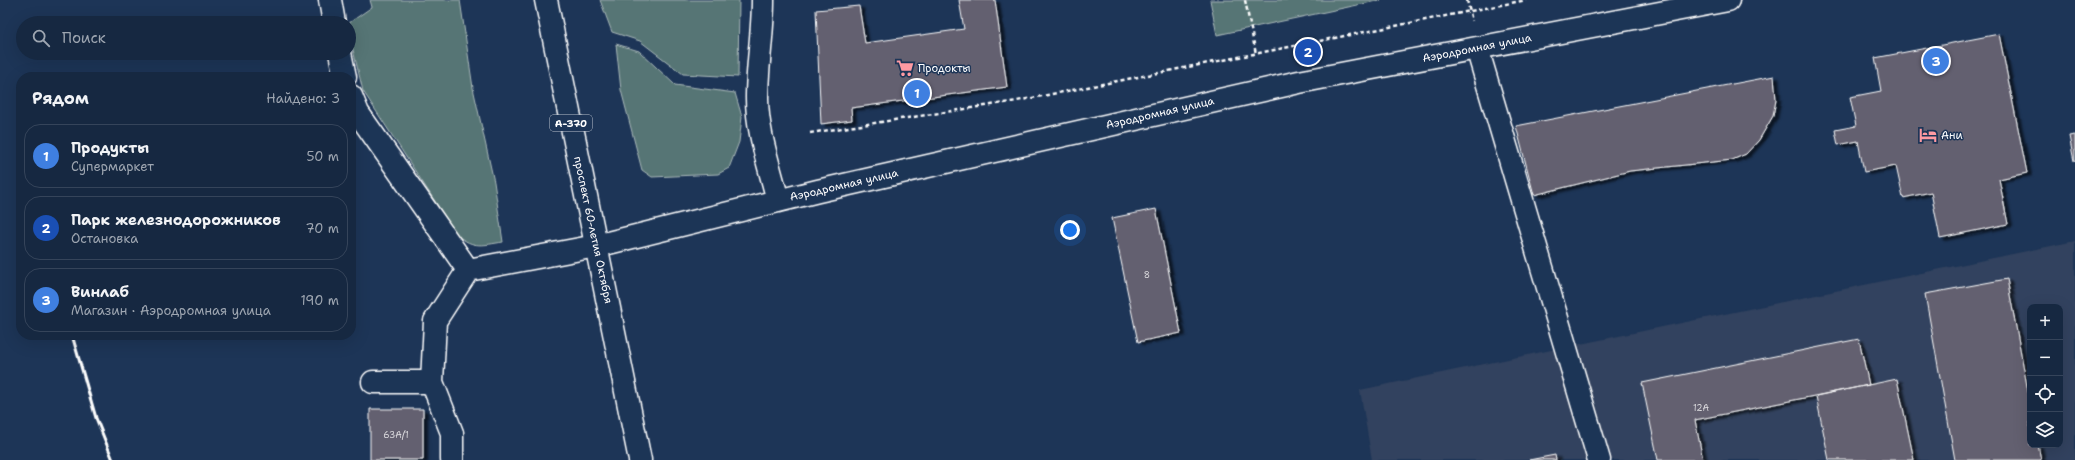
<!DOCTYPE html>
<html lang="ru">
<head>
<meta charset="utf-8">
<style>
	body { margin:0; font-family:"Shantell Sans",sans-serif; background:#1f3048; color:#f1f3f6 }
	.controls { position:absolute; right:12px; bottom:12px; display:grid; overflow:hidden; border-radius:8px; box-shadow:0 4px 16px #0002 }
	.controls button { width:36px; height:36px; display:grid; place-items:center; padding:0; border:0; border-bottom:1px solid #35445a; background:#162841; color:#f1f3f6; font:20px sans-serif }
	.you { position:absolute; left:1070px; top:230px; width:14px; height:14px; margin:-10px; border:3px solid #fff; border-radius:50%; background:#1a73e8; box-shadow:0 0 0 6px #1a73e833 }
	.badge { display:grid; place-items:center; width:26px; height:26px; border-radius:50%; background:#bca0f2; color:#fff; font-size:13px; font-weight:700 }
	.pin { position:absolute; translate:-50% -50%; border:2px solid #fff; box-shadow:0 1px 4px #0006 }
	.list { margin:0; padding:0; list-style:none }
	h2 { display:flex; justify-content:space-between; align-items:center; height:52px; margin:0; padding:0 16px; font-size:17px }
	h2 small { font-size:13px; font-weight:400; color:#9ea6b1 }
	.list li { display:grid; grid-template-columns:26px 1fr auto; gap:12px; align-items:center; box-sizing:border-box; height:64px; margin:0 8px 8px; padding:0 8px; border:1px solid #35445a; border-radius:16px }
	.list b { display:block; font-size:15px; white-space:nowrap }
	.list p { margin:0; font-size:13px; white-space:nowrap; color:#9ea6b1 }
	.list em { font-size:13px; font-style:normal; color:#9ea6b1 }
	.icon { flex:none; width:22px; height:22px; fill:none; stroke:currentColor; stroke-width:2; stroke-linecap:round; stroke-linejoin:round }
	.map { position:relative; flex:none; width:2075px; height:460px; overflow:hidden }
	.search { position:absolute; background:#162841; box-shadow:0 4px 16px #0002; left:16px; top:16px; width:340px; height:44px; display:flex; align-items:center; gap:10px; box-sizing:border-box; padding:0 14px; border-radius:22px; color:#9ea6b1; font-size:15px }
	.panel { position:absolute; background:#162841; box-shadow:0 4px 16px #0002; left:16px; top:72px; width:340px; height:268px; border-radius:16px }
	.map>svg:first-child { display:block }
	.built { fill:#32425e; fill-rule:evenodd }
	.green { fill:#577574; stroke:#abbaba }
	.building { fill:#64606f; stroke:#fff; filter:url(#shadow) }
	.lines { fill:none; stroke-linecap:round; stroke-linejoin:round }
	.minor-casing { stroke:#fff; stroke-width:25 }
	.highway-casing { stroke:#fff; stroke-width:25 }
	.path { stroke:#fff; stroke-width:2.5; stroke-dasharray:4 3; stroke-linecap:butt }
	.minor { stroke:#1d3557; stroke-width:22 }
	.highway { stroke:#1d3557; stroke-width:22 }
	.rail { stroke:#fff; stroke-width:3 }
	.labels { text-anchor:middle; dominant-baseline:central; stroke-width:3; stroke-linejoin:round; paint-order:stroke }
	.number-label { font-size:9px; fill:#d8d7db }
	.shield { fill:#1d3557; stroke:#bbc2cd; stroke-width:1 }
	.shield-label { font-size:10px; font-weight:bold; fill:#fff }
	.street-label { font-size:11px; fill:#fff; stroke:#1d3557 }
	.poi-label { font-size:11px; fill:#fff; stroke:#1d3557; text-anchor:start }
</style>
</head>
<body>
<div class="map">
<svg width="2075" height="460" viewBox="0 0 2075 460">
	<defs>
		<filter id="shadow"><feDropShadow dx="4.5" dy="2.5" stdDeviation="1" flood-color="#0009"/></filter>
	</defs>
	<rect width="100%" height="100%" fill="#1d3557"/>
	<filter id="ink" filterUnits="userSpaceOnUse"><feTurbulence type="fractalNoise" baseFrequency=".025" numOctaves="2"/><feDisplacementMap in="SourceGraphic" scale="8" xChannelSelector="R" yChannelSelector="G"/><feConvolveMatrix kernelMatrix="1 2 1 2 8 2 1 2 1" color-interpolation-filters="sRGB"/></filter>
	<g filter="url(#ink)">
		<!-- built -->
		<path class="built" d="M 2075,241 L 2075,460 L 1372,460 L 1360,390 ZM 2030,307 L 2060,307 L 2060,445 L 2030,445 Z"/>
		<!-- green -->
		<path class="green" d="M 370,0 L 460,0 L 473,88 L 494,182 L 503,242 C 483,245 474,249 457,235 L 363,91 L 349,33 L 349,23 L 372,7 Z
			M 600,0 L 739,0 L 738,77 L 683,74 L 640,41 L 612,32 Z
			M 1210,0 L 1381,0 L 1217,35 Z
			M 616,44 L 639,51 L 675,85 L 735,93 L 742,117 L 739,142 L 729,168 L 718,174 L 652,177 L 642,170 L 621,90 Z"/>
		<!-- building -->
		<path class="building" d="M 959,0 L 995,0 L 1007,87 L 851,108 L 852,120 L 821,124 L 816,10 L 859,6 L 865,43 L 964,29 Z
			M 1999,34 L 2027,173 L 1999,179 L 2008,224 L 1940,238 L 1931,192 L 1903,198 L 1896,166 L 1864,172 L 1858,141 L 1838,145 L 1835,130 L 1856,126 L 1850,97 L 1881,91 L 1875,58 Z
			M 1774,76 L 1776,100 L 1773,116 L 1759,140 L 1746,154 L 1732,160 L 1630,171 L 1534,195 L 1516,126 Z
			M 2075,135 L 2075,160 L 2074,161 L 2069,136 Z
			M 1156,209 L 1181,333 L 1138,342 L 1112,218 Z
			M 2007,279 L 2030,402 L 2030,445 L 2038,445 L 2041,460 L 1955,460 L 1925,294 Z
			M 1859,339 L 1869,385 L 1695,420 L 1703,460 L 1658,460 L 1642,383 Z
			M 1897,379 L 1914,460 L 1829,460 L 1816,396 Z
			M 370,409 L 423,409 L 423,460 L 370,460 Z
			M 1555,455 L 1556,460 L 1529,460 Z"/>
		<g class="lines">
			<!-- minor casing -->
			<g class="minor-casing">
				<path id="minor" d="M 330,0 L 334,23
					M 763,0 C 763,33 757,66 757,98 C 757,132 770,168 778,201
					M 1477,48 L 1599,460
					M 340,53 L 345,77
					M 351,96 L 358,113 L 468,270
					M 373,382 L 432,382
					M 452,460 L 452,433 L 432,382 L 435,321 L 468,270 L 596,246 L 818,191 L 1299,82 L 1728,0"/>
			</g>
			<!-- highway casing -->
			<g class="highway-casing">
				<path id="highway" d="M 546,0 L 640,460"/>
			</g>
			<!-- path -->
			<path class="path" d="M 1245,0 L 1256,54
				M 1467,0 L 1472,21
				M 810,133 L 1017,101 L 1526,0"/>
			<!-- minor -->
			<use href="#minor" class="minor"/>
			<!-- highway -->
			<use href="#highway" class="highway"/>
			<!-- rail -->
			<path class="rail" d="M 72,335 L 96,418 L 113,460"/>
		</g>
	</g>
	<!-- icons -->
	<defs>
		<g id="supermarket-bare" transform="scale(1.38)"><path d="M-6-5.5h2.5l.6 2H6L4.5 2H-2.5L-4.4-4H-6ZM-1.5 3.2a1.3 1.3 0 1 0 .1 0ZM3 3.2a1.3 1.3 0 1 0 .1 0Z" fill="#ff9aa2" stroke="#1d3557" stroke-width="2.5" paint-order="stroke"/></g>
		<g id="hotel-bare" transform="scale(1.38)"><path d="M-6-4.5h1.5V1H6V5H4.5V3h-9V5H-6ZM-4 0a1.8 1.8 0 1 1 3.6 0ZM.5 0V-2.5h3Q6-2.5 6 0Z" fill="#ff9aa2" stroke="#1d3557" stroke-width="2.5" paint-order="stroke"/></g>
	</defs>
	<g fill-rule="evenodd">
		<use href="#supermarket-bare" x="905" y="68"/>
		<use href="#hotel-bare" x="1928" y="135"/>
	</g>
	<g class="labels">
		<!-- number labels -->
		<g class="number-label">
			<text x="1147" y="275">8</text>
			<text x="1701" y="408">12А</text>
			<text x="396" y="435">63А/1</text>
		</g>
		<!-- shield labels -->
		<rect class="shield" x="550" y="115" width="42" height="16" rx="3"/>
		<g class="shield-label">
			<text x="571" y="123">А-370</text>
		</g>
		<!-- street labels -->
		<g class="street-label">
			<text transform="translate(1477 48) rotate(-11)">Аэродромная улица</text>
			<text transform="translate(1160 113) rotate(-13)">Аэродромная улица</text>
			<text transform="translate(844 185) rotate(-13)">Аэродромная улица</text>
			<text transform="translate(593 230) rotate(78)">проспект 60-летия Октября</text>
		</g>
		<!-- poi labels -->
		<g class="poi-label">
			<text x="918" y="68">Продокты</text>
			<text x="1941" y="135">Ани</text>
		</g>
	</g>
</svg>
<div class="controls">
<button>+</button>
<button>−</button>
<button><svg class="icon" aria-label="locate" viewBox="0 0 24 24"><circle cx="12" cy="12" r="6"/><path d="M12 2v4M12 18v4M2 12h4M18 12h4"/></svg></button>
<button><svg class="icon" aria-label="layers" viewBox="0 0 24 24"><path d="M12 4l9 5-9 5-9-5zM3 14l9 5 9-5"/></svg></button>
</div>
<div class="you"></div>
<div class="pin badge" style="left:917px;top:93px;background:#3f7fe0">1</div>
<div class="pin badge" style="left:1308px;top:52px;background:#1a4fb4">2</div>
<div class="pin badge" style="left:1936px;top:61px;background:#3f7fe0">3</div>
<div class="search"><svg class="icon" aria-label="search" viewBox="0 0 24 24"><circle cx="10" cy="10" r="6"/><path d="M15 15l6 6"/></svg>Поиск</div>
<section class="panel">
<h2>Рядом<small>Найдено: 3</small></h2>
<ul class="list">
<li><span class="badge" style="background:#3f7fe0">1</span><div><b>Продукты</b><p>Супермаркет</p></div><em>50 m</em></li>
<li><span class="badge" style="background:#1a4fb4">2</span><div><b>Парк железнодорожников</b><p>Остановка</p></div><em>70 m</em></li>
<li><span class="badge" style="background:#3f7fe0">3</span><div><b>Винлаб</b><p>Магазин · Аэродромная улица</p></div><em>190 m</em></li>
</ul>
</section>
</div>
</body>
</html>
